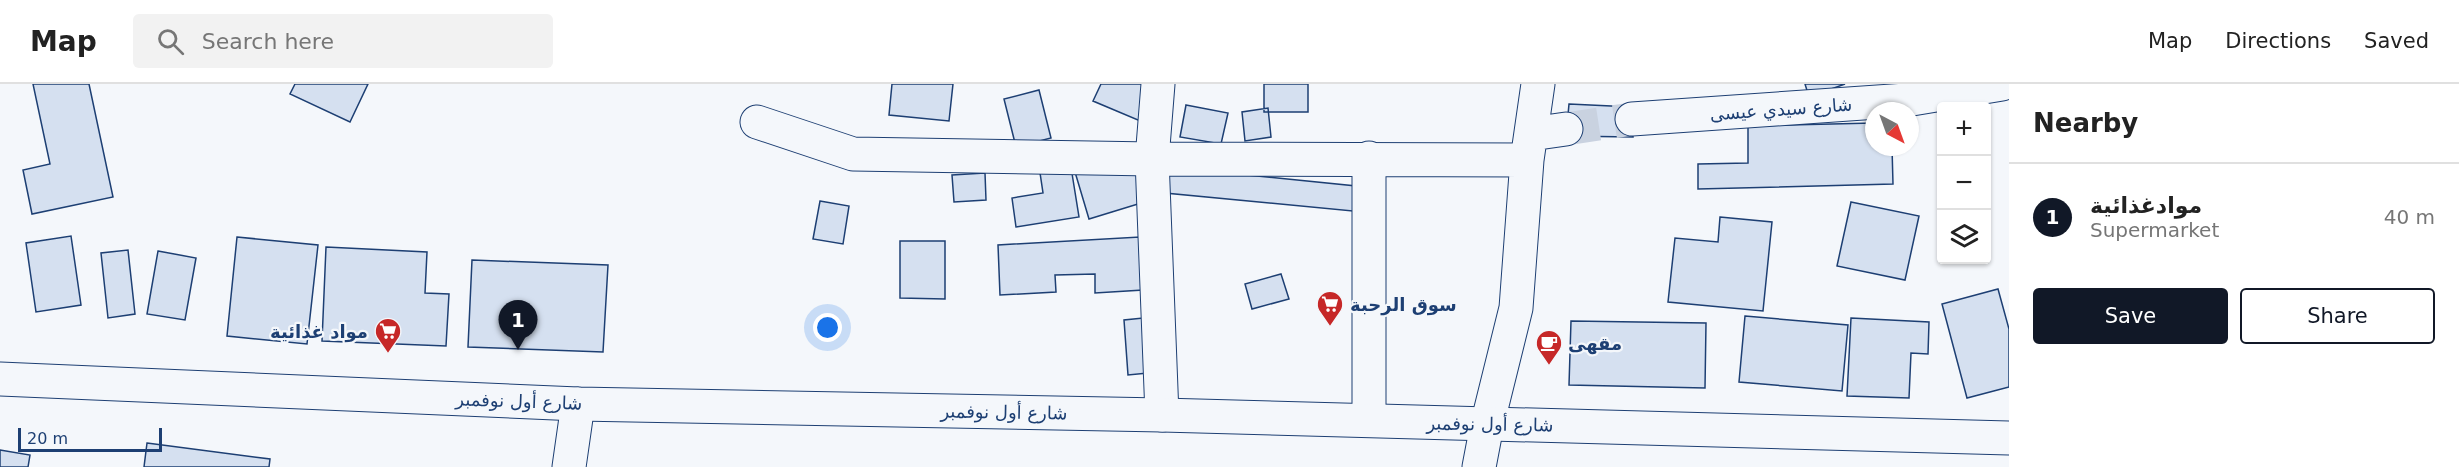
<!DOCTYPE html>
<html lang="en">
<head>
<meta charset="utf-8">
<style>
	body { margin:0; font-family:"DejaVu Sans",Vazirmatn,sans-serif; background:#f2f2f2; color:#222 }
	.controls { position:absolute; right:18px; top:18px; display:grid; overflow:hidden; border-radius:6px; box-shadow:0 2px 4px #0004 }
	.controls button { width:54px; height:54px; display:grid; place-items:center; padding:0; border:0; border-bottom:2px solid #e0e0e0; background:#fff; color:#222; font:30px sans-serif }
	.compass { position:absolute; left:1865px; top:18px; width:54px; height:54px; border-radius:50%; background:#fff; box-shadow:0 2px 4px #0004; rotate:139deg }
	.scale { position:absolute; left:18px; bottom:15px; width:144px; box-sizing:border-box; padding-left:6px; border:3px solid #1d3f73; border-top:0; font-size:16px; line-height:21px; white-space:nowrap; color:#1d3f73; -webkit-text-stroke:4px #f4f7fb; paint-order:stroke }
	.you { position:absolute; left:828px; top:244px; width:21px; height:21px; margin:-15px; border:4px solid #fff; border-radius:50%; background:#1a73e8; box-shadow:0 0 0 9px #1a73e833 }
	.badge { display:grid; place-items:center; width:39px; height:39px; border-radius:50%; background:#111827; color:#fff; font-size:20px; font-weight:700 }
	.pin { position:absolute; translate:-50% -50px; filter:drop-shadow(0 2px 3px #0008) }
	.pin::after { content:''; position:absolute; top:32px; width:21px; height:18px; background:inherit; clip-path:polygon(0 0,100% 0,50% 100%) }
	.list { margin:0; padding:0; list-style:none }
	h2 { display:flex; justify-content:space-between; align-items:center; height:78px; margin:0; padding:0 24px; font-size:26px }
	h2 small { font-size:20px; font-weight:400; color:#767676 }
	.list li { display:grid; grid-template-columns:39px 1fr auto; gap:18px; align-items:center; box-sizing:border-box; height:108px; padding:0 24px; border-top:2px solid #e0e0e0 }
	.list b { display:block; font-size:22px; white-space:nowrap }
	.list p { margin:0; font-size:20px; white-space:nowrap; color:#767676 }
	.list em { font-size:20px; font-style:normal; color:#767676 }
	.actions { display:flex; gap:12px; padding:18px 24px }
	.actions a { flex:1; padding:14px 0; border:2px solid #111827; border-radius:6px; text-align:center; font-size:21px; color:#111827 }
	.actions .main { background:#111827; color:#fff }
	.icon { flex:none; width:33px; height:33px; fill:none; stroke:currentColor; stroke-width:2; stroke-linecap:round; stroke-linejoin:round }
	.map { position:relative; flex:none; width:2009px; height:383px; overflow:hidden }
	header { display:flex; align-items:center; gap:36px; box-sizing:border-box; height:84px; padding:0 30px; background:#fff; border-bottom:2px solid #e0e0e0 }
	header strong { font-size:28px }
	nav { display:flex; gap:33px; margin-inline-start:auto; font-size:21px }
	.search { width:420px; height:54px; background:#f2f2f2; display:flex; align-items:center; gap:15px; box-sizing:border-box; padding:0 21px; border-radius:6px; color:#767676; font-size:22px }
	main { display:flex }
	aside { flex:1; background:#fff }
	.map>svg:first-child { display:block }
	.building { fill:#d5e0f0; stroke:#1d3f73; stroke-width:1.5 }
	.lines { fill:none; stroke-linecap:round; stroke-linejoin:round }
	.minor-tunnel { stroke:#c9d2e0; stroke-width:33; stroke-dasharray:33 16; stroke-linecap:butt }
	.minor-casing { stroke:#1d3f73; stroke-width:35 }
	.major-casing { stroke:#1d3f73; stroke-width:35 }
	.minor { stroke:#f4f7fb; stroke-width:33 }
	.major { stroke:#f4f7fb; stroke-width:33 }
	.labels { text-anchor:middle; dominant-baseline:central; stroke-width:4.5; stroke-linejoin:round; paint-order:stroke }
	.street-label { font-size:18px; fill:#1d3f73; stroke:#f4f7fb }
	.poi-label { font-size:18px; font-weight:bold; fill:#1d3f73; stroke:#f4f7fb; text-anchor:start }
</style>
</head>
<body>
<header>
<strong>Map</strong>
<div class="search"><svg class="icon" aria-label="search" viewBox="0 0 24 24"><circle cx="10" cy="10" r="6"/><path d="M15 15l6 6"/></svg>Search here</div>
<nav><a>Map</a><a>Directions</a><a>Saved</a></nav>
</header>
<main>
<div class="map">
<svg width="2009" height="383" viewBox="0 0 2009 383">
	<rect width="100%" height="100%" fill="#f4f7fb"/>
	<!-- building -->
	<path class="building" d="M 33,0 L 89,0 L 113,113 L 32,130 L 23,86 L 50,80 Z
		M 295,0 L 368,0 L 350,38 L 290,10 Z
		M 892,0 L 953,0 L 949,37 L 889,31 Z
		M 1101,0 L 1152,0 L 1145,39 L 1093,17 Z
		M 1264,0 L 1308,0 L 1308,28 L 1264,28 Z
		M 1805,0 L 1845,0 L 1809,13 Z
		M 1039,6 L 1051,54 L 1016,63 L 1004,15 Z
		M 1569,20 L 1632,23 L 1633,53 L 1566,52 Z
		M 1186,21 L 1228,29 L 1221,60 L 1180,53 Z
		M 1268,24 L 1271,53 L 1245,57 L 1242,28 Z
		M 1874,39 L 1874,63 L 1892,63 L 1893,100 L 1698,105 L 1698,80 L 1748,79 L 1748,42 Z
		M 1136,69 L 1151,116 L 1089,135 L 1075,88 Z
		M 1070,77 L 1079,133 L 1016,143 L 1012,114 L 1043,109 L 1039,82 Z
		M 1167,83 L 1366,103 L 1363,128 L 1165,109 Z
		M 985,89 L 986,116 L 954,118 L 952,91 Z
		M 820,117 L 849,122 L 843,160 L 813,155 Z
		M 1851,118 L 1919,132 L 1905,196 L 1837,182 Z
		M 1720,133 L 1772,138 L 1763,227 L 1668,218 L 1675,154 L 1718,158 Z
		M 71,152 L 81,221 L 36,228 L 26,159 Z
		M 237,153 L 318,161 L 307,260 L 227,252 Z
		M 1140,153 L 1143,206 L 1095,209 L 1095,190 L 1055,191 L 1056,208 L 1000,211 L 998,161 Z
		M 900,157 L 945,157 L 945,215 L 900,214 Z
		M 326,163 L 427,168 L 425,209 L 449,210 L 446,262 L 322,257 Z
		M 128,166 L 135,230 L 108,234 L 101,169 Z
		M 158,167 L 196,174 L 185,236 L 147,230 Z
		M 472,176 L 608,181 L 603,268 L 468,263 Z
		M 1281,190 L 1289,215 L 1252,225 L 1245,200 Z
		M 1998,205 L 2009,245 L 2009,303 L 1967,314 L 1942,220 Z
		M 1745,232 L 1848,241 L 1842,307 L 1739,298 Z
		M 1153,233 L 1158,288 L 1128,291 L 1124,236 Z
		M 1851,234 L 1929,238 L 1928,270 L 1911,269 L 1909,314 L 1847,312 Z
		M 1571,237 L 1706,239 L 1705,304 L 1569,301 Z
		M 147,359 L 270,375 L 269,383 L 144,383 Z
		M 0,366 L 30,371 L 28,383 L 0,383 Z"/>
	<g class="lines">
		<!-- minor-tunnel -->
		<path class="minor-tunnel" d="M 1566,45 L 1632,35"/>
		<!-- minor casing -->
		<g class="minor-casing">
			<path id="minor" d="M 1158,0 L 1152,75 L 1162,331
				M 1632,35 L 1906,16 L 2002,0
				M 757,38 L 853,70 L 1152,75 L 1527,76
				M 1531,50 L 1566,45
				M 1369,336 L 1369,74
				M 569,383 L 578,320
				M 1479,383 L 1487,341 L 1516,224 L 1527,76 L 1538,0"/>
		</g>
		<!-- major casing -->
		<g class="major-casing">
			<path id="major" d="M 0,295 L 578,320 L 1162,331 L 2009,354"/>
		</g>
		<!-- minor -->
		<use href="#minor" class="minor"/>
		<!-- major -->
		<use href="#major" class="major"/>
	</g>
	<!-- icons -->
	<defs>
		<g id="supermarket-pin" transform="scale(1.35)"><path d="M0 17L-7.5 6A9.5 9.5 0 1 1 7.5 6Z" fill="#c62828" stroke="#f4f7fb"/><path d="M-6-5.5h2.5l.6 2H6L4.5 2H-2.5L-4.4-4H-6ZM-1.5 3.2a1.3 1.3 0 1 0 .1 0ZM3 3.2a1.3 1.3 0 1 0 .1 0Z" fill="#fff"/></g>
		<g id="cafe-pin" transform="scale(1.35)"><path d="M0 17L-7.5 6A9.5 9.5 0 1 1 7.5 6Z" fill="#c62828" stroke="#f4f7fb"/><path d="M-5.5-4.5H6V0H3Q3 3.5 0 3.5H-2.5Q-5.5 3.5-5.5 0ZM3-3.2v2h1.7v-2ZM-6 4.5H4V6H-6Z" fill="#fff"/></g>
	</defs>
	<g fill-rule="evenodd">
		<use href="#supermarket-pin" x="1330" y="220"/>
		<use href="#supermarket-pin" x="388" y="247"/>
		<use href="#cafe-pin" x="1549" y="259"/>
	</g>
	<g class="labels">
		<!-- street labels -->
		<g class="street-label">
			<text transform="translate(1781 25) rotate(-4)">شارع سيدي عيسى</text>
			<text transform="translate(519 317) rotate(2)">شارع أول نوفمبر</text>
			<text transform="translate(1004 328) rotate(1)">شارع أول نوفمبر</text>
			<text transform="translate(1490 340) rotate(1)">شارع أول نوفمبر</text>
		</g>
		<!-- poi labels -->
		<g class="poi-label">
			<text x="1350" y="220">سوق الرحبة</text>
			<text x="368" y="247" text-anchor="end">مواد غذائية</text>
			<text x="1568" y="259">مقهى</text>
		</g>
	</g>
</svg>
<div class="controls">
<button>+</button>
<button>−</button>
<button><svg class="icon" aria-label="layers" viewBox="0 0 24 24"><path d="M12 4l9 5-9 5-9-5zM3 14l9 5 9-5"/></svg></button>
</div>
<svg class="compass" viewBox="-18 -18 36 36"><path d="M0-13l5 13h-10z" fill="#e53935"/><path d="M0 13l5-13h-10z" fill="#767676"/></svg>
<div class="scale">20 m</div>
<div class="you"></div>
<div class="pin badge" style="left:518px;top:266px">1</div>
</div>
<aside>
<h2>Nearby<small></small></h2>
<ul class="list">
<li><span class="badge">1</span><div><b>موادغذائية</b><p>Supermarket</p></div><em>40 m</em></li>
</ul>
<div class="actions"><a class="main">Save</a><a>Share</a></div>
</aside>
</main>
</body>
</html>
